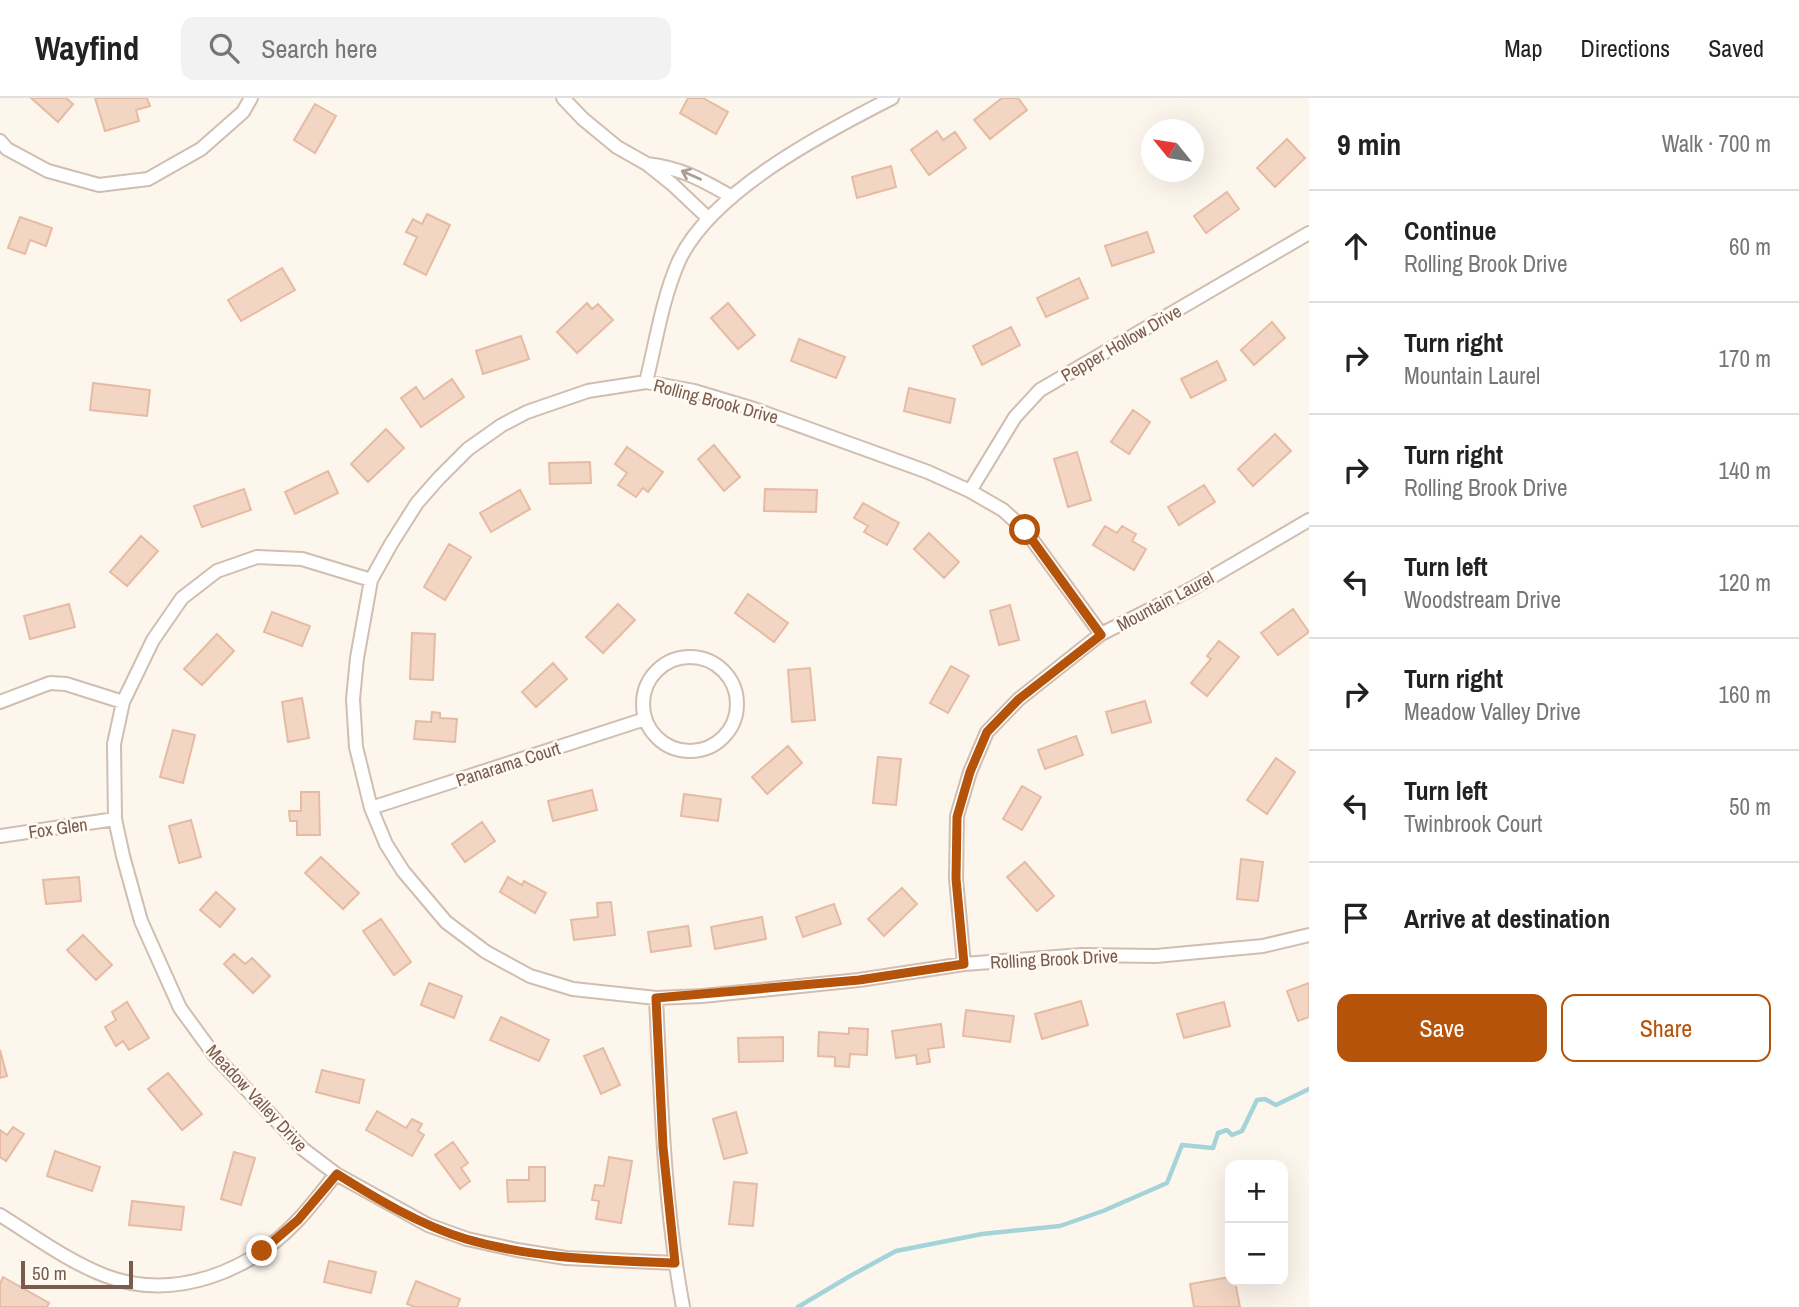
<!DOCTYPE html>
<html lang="en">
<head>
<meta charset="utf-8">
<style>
	body { margin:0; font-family:"Archivo Narrow",sans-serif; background:#f2f2f2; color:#222 }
	.controls { position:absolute; right:21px; bottom:21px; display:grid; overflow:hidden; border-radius:14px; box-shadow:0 7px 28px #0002 }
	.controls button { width:63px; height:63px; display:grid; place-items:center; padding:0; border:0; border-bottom:2px solid #e0e0e0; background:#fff; color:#222; font:35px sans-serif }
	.compass { position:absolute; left:1141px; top:21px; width:63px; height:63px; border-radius:50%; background:#fff; box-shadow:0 7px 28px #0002; rotate:300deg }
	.scale { position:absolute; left:21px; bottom:18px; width:112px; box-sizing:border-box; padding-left:7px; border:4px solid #7a5c4d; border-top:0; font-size:19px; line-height:24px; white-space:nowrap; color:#7a5c4d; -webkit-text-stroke:5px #fffaf3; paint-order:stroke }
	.stop { position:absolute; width:21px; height:21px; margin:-16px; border:5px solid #b45309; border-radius:50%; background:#fff }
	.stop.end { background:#b45309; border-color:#fff; box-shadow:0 2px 7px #0008 }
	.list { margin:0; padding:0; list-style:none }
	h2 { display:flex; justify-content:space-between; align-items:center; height:91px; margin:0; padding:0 28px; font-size:30px }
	h2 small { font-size:23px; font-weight:400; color:#767676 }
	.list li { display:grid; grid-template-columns:46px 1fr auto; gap:21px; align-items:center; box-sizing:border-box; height:112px; padding:0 28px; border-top:2px solid #e0e0e0 }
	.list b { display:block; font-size:26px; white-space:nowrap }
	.list p { margin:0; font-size:23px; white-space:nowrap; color:#767676 }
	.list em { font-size:23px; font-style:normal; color:#767676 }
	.actions { display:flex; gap:14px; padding:21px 28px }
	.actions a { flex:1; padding:16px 0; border:2px solid #b45309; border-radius:14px; text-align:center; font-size:24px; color:#b45309 }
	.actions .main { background:#b45309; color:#fff }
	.icon { flex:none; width:38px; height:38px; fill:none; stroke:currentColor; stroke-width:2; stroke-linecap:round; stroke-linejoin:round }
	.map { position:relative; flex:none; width:1309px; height:1209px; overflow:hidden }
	header { display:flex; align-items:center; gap:42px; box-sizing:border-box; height:98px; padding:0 35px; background:#fff; border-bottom:2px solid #e0e0e0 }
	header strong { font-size:33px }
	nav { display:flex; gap:38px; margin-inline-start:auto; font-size:24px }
	.search { width:490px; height:63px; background:#f2f2f2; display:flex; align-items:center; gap:18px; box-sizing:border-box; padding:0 24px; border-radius:14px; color:#767676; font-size:26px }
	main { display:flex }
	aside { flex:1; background:#fff }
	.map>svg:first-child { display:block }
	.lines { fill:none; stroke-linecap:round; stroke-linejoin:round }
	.stream { stroke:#a5d3da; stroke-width:4.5 }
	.building { fill:#f3d5c3; stroke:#e6bba3; stroke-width:2 }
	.minor-casing { stroke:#d1beb0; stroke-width:16 }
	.minor { stroke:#fff; stroke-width:12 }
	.oneway { stroke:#af9d94 }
	.route { stroke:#b45309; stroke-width:9 }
	.labels { text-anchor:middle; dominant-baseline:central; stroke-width:5; stroke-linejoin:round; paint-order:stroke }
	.street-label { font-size:18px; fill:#7a5c4d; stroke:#fffaf3 }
</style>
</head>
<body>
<header>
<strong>Wayfind</strong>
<div class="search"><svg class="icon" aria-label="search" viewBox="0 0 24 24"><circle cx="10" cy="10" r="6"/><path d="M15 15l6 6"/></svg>Search here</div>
<nav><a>Map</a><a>Directions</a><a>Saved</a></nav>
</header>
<main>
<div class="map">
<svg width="1309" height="1209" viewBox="0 0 1309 1209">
	<rect width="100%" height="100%" fill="#fdf6ec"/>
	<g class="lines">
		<!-- stream -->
		<path class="stream" d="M 798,1209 L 850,1178 L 896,1153 L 982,1136 L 1060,1128 L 1103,1113 L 1167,1085 L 1182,1047 L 1213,1050 L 1218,1035 L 1227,1032 L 1232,1037 L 1242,1033 L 1257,1002 L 1265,1001 L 1276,1007 L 1309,991"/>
	</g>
	<!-- building -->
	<path class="building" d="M 31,0 L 66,0 L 73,6 L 58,24 Z
		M 95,0 L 147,0 L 150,8 L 136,12 L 139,23 L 105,33 Z
		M 688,0 L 703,0 L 728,14 L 716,36 L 680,15 Z
		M 1002,0 L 1018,0 L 1027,12 L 990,41 L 974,22 Z
		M 315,6 L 336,18 L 315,55 L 294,42 Z
		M 937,33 L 943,42 L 955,34 L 966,50 L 929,77 L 911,52 Z
		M 1287,41 L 1305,60 L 1275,89 L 1257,70 Z
		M 891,68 L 896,89 L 857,100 L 852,79 Z
		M 1227,94 L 1239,111 L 1206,135 L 1194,118 Z
		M 427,116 L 450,127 L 426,177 L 404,166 L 417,139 L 406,134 L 413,121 L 422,126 Z
		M 20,119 L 52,130 L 46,148 L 30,142 L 25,156 L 8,150 Z
		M 1147,134 L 1154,154 L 1112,168 L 1105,148 Z
		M 282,170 L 295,192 L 241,223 L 228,202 Z
		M 1079,180 L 1088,200 L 1046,219 L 1037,200 Z
		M 587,205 L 592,211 L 598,206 L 613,222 L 577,255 L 557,234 Z
		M 728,205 L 755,237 L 738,251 L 711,220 Z
		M 1272,224 L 1285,240 L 1254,267 L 1241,252 Z
		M 1011,229 L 1020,247 L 982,267 L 973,248 Z
		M 521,238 L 529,261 L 483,276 L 476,253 Z
		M 799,241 L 845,259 L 836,280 L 791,263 Z
		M 1217,263 L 1226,282 L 1191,300 L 1181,281 Z
		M 452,281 L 464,299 L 421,329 L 401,300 L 416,289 L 424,301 Z
		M 93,285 L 150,292 L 147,318 L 90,312 Z
		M 909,290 L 955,301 L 950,325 L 904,313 Z
		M 1133,312 L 1150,324 L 1129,356 L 1111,344 Z
		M 386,331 L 404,350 L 368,384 L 351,366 Z
		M 1275,336 L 1291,353 L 1253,388 L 1238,371 Z
		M 714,347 L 740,379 L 724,393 L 698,361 Z
		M 627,349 L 663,374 L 648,394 L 643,390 L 636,399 L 618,387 L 627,375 L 615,366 Z
		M 1077,354 L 1091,402 L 1068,409 L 1054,361 Z
		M 590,364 L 591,385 L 550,386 L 549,365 Z
		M 328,373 L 338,395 L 295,416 L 285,394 Z
		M 1204,387 L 1215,404 L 1179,427 L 1168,409 Z
		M 244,391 L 251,412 L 202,429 L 194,408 Z
		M 765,391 L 817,392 L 816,414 L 764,413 Z
		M 520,392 L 530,411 L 491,434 L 480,415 Z
		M 863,405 L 899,425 L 887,447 L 864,434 L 868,428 L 854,420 Z
		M 1105,428 L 1117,435 L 1122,428 L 1136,436 L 1132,443 L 1146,451 L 1134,472 L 1093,447 Z
		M 929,435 L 959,464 L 944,480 L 914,451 Z
		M 141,438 L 158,453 L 127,488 L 110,474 Z
		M 449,446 L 471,459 L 445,502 L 424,489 Z
		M 748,496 L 788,525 L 774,544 L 735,515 Z
		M 69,506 L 75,529 L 30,541 L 24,518 Z
		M 618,506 L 635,522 L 603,555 L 586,539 Z
		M 1010,507 L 1019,542 L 999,547 L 990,513 Z
		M 1293,511 L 1309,534 L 1278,557 L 1261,535 Z
		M 272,514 L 310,528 L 302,548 L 264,534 Z
		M 412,535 L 435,536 L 433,582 L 410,581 Z
		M 217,536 L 234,553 L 202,587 L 184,571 Z
		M 1219,543 L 1239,559 L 1207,598 L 1191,585 L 1211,561 L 1207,558 Z
		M 553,565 L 567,581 L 536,609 L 522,594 Z
		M 951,568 L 969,578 L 948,615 L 930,605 Z
		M 810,570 L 815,622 L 792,624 L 788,572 Z
		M 302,600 L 309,640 L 288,644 L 282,604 Z
		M 1145,603 L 1151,624 L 1112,635 L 1106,614 Z
		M 432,614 L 440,615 L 440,620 L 457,621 L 455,644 L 414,641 L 416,623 L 431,624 Z
		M 173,632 L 195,637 L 183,685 L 160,679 Z
		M 1076,638 L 1083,657 L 1045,671 L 1038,652 Z
		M 788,648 L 802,665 L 767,696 L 752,679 Z
		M 878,659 L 901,661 L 896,707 L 873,705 Z
		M 1276,660 L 1295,674 L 1267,716 L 1247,702 Z
		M 1022,688 L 1041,699 L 1022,732 L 1003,721 Z
		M 592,692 L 597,712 L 553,723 L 548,703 Z
		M 301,694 L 319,694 L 320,737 L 297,737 L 297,723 L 290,723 L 289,713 L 301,713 Z
		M 684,696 L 721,701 L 718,723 L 681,718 Z
		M 191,722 L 201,759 L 179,765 L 169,728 Z
		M 482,724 L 495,743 L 465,764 L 452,746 Z
		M 321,759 L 359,795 L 343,811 L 305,775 Z
		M 1241,761 L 1263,764 L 1258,803 L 1237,801 Z
		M 1025,764 L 1054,798 L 1037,813 L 1007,779 Z
		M 79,779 L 81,803 L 46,806 L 43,782 Z
		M 508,779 L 522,787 L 524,783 L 546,795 L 535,815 L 500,794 Z
		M 902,790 L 917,806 L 884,838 L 868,821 Z
		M 216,794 L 235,811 L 220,829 L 200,812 Z
		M 611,804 L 615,837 L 574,842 L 571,822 L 598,819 L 597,805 Z
		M 834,806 L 841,826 L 803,839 L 796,819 Z
		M 762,819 L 766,841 L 715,851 L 711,829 Z
		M 381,821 L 411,864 L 394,877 L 363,833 Z
		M 688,828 L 691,848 L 651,854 L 648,834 Z
		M 83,837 L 112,867 L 96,882 L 67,852 Z
		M 234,856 L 245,866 L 252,860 L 270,878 L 253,895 L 224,866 Z
		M 429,885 L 462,898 L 454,920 L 421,907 Z
		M 1309,885 L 1309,919 L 1298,923 L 1287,893 Z
		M 1081,903 L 1088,927 L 1042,941 L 1035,916 Z
		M 127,904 L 149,940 L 129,952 L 123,943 L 116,948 L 105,929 L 116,922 L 112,914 Z
		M 1224,904 L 1230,928 L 1184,940 L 1177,916 Z
		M 966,912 L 1014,918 L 1010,944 L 963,938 Z
		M 501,919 L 549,942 L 539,963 L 490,942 Z
		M 941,926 L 944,949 L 928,951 L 930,964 L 917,966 L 916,957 L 896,960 L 892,933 Z
		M 849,930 L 868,931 L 867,957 L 850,956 L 849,969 L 835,968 L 835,959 L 818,958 L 819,934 L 849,936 Z
		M 783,939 L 783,963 L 739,964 L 738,940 Z
		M 603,950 L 620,987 L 601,996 L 584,958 Z
		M 0,952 L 7,978 L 0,980 Z
		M 322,972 L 364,982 L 359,1005 L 316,994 Z
		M 168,975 L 202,1016 L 182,1032 L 148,991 Z
		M 377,1013 L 406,1030 L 412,1021 L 422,1026 L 418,1033 L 424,1037 L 412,1058 L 366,1032 Z
		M 736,1014 L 747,1055 L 724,1061 L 713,1021 Z
		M 13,1029 L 24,1036 L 6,1063 L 0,1059 L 0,1032 L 7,1037 Z
		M 453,1044 L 468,1065 L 461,1070 L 470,1083 L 460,1091 L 435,1057 Z
		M 55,1053 L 100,1069 L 92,1093 L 47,1078 Z
		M 234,1054 L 255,1060 L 241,1107 L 221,1101 Z
		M 609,1059 L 632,1063 L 621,1125 L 596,1121 L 599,1103 L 592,1102 L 595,1087 L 604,1088 Z
		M 529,1069 L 545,1069 L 545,1103 L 508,1104 L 507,1082 L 529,1082 Z
		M 734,1084 L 757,1086 L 753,1128 L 729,1126 Z
		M 132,1103 L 184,1109 L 181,1132 L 129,1127 Z
		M 329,1163 L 376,1174 L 371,1195 L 324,1184 Z
		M 3,1179 L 49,1205 L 47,1209 L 0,1209 L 0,1186 Z
		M 1230,1179 L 1230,1183 L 1235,1183 L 1240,1209 L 1194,1209 L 1190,1186 Z
		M 416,1183 L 460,1201 L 457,1209 L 415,1209 L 407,1206 Z"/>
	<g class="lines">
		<!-- minor casing -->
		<g class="minor-casing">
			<path id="minor" d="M 563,0 L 583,21 L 617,49 L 647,66 L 672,86 L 708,120
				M 0,43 L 7,51 L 48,73 L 99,87 L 148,81 L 201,51 L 243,14 L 251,0
				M 647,66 C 682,70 702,82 732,99
				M 646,284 C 656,244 662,202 678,165 C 709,94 825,34 892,0
				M 970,393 L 1015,319 L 1040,292 L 1309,135
				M 371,482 L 302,461 L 257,459 L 217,473 L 182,500 L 153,542 L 123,604 L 114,646 L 115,721 L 123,758 L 141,823 L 180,910 L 215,958 L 303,1051 L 336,1076 L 428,1127 L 467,1141 L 517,1152 L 566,1160 L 675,1165
				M 1101,536 L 1025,432 L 1003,412 L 970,393 L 928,374 L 754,311 L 694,293 L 646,284 L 588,293 L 527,314 L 502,327 L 468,351 L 439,380 L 417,405 L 391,446 L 371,482 L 357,560 L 353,601 L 356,649 L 371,710 L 386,746 L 403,773 L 446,824 L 486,854 L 530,878 L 573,891 L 656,900 L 702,898 L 859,882 L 964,866 L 1082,857 L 1156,858 L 1263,848 L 1309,837
				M643 606a47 47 0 1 1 94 0a47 47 0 1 1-94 0Z
				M 0,604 L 50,585 L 66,586 L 123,604
				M 371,710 L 645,621
				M 0,738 L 115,721
				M 964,866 L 956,781 L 957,718 L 970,674 L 987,634 L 1019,601 L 1101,536 L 1193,490 L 1309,422
				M 656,900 C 661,1003 664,1107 683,1209
				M 0,1117 C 34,1138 69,1164 106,1178 C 175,1204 251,1173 299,1121 C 312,1107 324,1091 336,1076"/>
		</g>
		<!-- minor -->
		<use href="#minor" class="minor"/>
	</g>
	<!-- one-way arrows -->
	<defs><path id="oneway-shaft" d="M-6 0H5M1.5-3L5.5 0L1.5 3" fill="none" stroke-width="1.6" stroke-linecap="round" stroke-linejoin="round" transform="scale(1.75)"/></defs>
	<use class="oneway" href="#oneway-shaft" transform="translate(691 77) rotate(-156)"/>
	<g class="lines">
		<!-- route -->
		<path class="route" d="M 262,1153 L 298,1122 L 337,1076 C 377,1101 420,1127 466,1141 C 534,1161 605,1162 675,1165 L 663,1049 L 656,900 L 859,882 L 964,866 L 956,781 L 957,719 L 970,674 L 987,634 L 1019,601 L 1101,537 L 1025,432"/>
	</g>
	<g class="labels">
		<!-- street labels -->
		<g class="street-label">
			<text transform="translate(1121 245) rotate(-30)">Pepper Hollow Drive</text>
			<text transform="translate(716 303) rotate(15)">Rolling Brook Drive</text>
			<text transform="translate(1165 503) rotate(-28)">Mountain Laurel</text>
			<text transform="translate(508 666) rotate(-18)">Panarama Court</text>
			<text transform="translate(58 730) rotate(-8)">Fox Glen</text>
			<text transform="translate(1054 861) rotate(-3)">Rolling Brook Drive</text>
			<text transform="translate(257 1000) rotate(47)">Meadow Valley Drive</text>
		</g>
	</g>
</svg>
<div class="controls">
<button>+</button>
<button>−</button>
</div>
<svg class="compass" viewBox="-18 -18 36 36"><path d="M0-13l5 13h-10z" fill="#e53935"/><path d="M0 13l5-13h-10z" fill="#767676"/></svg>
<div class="scale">50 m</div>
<div class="stop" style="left:1025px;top:432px"></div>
<div class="stop end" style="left:262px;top:1153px"></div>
</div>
<aside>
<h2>9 min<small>Walk · 700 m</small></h2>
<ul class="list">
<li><svg class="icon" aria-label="ahead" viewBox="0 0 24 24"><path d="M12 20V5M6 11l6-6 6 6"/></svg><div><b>Continue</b><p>Rolling Brook Drive</p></div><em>60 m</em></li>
<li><svg class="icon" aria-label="right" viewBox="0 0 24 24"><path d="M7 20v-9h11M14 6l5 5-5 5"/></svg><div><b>Turn right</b><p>Mountain Laurel</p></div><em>170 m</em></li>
<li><svg class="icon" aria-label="right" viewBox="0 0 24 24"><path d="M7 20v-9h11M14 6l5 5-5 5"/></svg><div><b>Turn right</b><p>Rolling Brook Drive</p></div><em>140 m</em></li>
<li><svg class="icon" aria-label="left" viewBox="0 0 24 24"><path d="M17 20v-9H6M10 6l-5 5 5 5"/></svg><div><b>Turn left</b><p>Woodstream Drive</p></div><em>120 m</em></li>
<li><svg class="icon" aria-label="right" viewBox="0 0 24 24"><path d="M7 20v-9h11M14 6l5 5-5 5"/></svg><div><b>Turn right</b><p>Meadow Valley Drive</p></div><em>160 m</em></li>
<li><svg class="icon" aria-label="left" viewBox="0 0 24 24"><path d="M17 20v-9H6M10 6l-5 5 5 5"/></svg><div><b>Turn left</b><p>Twinbrook Court</p></div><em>50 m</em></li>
<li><svg class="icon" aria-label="arrive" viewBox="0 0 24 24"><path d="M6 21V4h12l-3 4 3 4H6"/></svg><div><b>Arrive at destination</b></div></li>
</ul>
<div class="actions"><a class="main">Save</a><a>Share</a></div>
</aside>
</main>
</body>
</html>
